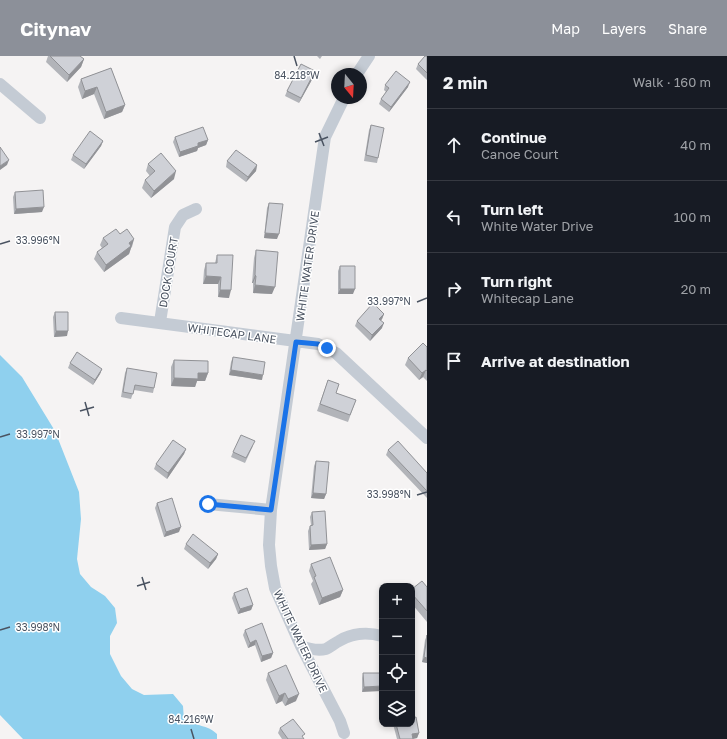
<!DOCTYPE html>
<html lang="en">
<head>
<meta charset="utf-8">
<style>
	body { margin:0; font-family:"Golos Text",sans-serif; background:#242831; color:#f1f3f6 }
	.controls { position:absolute; right:12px; bottom:12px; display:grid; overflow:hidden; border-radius:8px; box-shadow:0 2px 6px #0003 }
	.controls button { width:36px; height:36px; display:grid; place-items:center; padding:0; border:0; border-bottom:1px solid #363941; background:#171b24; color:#f1f3f6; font:20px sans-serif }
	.compass { position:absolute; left:331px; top:12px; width:36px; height:36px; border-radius:50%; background:#171b24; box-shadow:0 2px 6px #0003; rotate:162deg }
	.stop { position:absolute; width:12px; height:12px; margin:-9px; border:3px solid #1a73e8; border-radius:50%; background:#fff }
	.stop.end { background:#1a73e8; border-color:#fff; box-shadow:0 1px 4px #0008 }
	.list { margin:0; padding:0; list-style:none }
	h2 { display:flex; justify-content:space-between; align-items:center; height:52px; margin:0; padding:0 16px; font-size:17px }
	h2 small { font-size:13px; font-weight:400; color:#9ea1a6 }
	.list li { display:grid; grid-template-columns:26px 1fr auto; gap:12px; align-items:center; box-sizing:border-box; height:72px; padding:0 16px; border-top:1px solid #363941 }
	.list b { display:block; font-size:15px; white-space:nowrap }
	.list p { margin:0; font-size:13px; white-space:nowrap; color:#9ea1a6 }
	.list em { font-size:13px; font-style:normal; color:#9ea1a6 }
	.icon { flex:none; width:22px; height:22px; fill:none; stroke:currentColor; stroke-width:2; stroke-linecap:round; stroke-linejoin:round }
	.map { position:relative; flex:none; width:427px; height:683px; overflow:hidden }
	header { display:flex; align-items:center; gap:24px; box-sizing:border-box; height:56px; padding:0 20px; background:#8c9099; color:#fff }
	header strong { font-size:19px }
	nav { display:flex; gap:22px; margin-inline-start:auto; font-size:14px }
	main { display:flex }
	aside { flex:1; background:#171b24 }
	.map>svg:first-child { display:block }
	.water { fill:#8fd0ee }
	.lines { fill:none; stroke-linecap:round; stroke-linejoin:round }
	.street { stroke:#c4cbd4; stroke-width:12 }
	.wall { fill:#b2b4b9 }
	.shaded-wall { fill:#919296 }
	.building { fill:#cfd1d7; stroke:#919296 }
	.route { stroke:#1a73e8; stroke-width:5 }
	.ticks { fill:none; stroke:#4a5361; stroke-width:1.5 }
	.labels { text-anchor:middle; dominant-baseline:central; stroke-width:3; stroke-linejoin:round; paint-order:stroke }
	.street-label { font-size:11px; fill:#4a5361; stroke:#fff }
	.ticks-label { font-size:10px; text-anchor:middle; fill:#4a5361; stroke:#fff; stroke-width:3; stroke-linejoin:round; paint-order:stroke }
</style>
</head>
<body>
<header>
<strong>Citynav</strong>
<nav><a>Map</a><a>Layers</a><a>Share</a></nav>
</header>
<main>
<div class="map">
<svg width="427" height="683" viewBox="0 0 427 683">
	<rect width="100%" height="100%" fill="#f5f3f3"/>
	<!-- water -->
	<path class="water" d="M 0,299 L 22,321 L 55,375 L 79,436 L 81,463 L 77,503 L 80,518 L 91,531 L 105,540 L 115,552 L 117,567 L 110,580 L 110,598 L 121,620 L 132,633 L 144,639 L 173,638 L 183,650 L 184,664 C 198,671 206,668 217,678 L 217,683 L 23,683 L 0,659 Z"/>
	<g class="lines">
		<!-- street -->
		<path class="street" d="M 357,18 L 369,0
			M 0,28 L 40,62
			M 121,262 L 318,288 L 336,297 L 427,382
			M 160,266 L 175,171 L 183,159 L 196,153
			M 208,448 L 271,454
			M 301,590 C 309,593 317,595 326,593 C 330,591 335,587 339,585 C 352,577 368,576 382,580
			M 344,677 L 340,665 L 301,590 L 275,532 L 271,510 L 269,489 L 271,454 L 325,81 L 344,42"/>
	</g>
	<!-- wall -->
	<path class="wall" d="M 48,0 L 80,0 L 84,3 L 81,11 L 67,26 L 46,6 Z
		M 317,0 L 322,0 L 320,3 Z
		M 427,0 L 427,24 L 416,13 L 418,8 Z
		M 111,12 L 125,49 L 122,56 L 104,63 L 94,38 L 82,43 L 78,31 L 81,23 Z
		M 315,15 L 314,20 L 299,47 L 285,40 L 287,35 Z
		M 385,29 L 408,31 L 389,56 L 379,48 L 381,43 L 386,36 L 384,34 Z
		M 371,69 L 378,102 L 377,107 L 364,105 L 369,74 Z
		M 175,81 L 208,84 L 206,89 L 198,92 L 197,95 L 179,101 L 173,86 Z
		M 103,85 L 101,90 L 84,113 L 71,104 L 73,99 Z
		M 227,105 L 257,109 L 256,115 L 246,126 L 226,111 Z
		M 148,108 L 174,123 L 151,142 L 142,132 L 145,124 L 150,120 L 146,115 Z
		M 15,136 L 42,156 L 14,158 L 13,141 Z
		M 269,147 L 277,183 L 264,182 L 267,152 Z
		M 120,178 L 134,183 L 132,191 L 131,192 L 129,198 L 104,216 L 94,203 L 97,196 L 102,192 L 100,189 L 103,182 Z
		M 256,194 L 272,238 L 253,237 L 253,227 L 252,227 L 254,202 Z
		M 217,199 L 229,242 L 218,241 L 218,228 L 203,228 L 204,214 L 206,207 L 215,207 Z
		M 340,210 L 353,238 L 338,238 L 338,215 Z
		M 55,256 L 67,280 L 54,281 L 53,261 Z
		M 384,258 L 382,263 L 381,265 L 382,272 L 370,285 L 355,270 L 357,265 Z
		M 427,291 L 427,325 L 423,321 L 419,324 L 405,309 L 408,302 Z
		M 233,301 L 262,324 L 229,319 L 231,306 Z
		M 174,304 L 208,317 L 205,325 L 197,325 L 195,331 L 171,330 L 171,311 Z
		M 70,307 L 102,313 L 100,318 L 93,329 L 68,312 Z
		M 127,312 L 154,332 L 153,337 L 134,334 L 131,343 L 121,341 L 125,317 Z
		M 328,324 L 336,337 L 356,344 L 348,366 L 317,355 Z
		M 253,390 L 245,407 L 231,401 L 233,396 Z
		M 186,393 L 184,398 L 167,423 L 154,413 L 156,408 Z
		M 388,394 L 427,417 L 427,442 L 386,399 Z
		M 316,405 L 326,438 L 324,443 L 311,442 L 314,410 Z
		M 157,447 L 179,476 L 164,481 L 155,452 Z
		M 312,456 L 327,488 L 325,493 L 309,494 L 308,475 L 310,470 L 311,469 L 310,461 Z
		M 186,488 L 218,498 L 216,503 L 208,513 L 184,493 Z
		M 311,508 L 343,534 L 340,541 L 319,549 L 311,528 L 313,525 L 309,515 Z
		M 427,531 L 427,566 L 412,548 L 412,533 Z
		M 234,537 L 253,549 L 251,554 L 238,558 L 232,542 Z
		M 245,574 L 273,597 L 271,602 L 261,606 L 255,589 L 248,592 L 243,579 Z
		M 427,579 L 427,607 L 422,606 L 425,584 Z
		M 268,617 L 296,645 L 285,650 L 282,645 L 276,648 L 266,624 Z
		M 363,617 L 382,617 L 362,636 L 362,622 Z
		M 393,668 L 412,668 L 419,677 L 417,682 L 413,683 L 397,683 Z
		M 280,672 L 303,682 L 304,683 L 282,683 L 278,677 Z"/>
	<!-- shaded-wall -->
	<path class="shaded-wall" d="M 84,3 L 81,11 L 67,26 L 69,19 Z
		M 315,15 L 314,20 L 299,47 L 301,42 Z
		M 410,26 L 408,31 L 389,56 L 391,51 Z
		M 97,31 L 94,38 L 82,43 L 85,35 Z
		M 125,49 L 122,56 L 104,63 L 106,56 Z
		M 208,84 L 206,89 L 198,92 L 197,95 L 179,101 L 180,96 L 198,87 Z
		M 103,85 L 101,90 L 84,113 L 86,108 Z
		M 9,104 L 7,109 L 0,114 L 0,110 Z
		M 257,109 L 256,115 L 246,126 L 248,121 Z
		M 176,115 L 174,123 L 151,142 L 154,135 Z
		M 44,151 L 42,156 L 14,158 L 16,153 Z
		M 265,177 L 279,178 L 277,183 L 264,182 Z
		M 134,183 L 129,198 L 104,216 L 106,209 Z
		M 255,219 L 256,220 L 253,227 L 252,227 Z
		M 206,220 L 221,221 L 218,228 L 203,228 Z
		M 255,229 L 275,231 L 272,238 L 253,237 Z
		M 340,233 L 355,233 L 353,238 L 338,238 Z
		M 220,234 L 231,234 L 229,242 L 218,241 Z
		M 384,258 L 382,263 L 377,268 L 379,263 Z
		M 384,267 L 382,272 L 370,285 L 372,279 Z
		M 56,275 L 68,275 L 67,280 L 54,281 Z
		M 102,313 L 100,318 L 93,329 L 95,324 Z
		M 231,314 L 263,319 L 262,324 L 229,319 Z
		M 426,314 L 423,321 L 419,324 L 422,317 Z
		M 198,317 L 208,317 L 205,325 L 197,325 L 195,331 L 171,330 L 174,322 Z
		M 186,393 L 184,398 L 167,423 L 168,417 Z
		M 313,437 L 326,438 L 324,443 L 311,442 Z
		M 181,471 L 179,476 L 164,481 L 166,476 Z
		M 327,488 L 325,493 L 309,494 L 311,489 Z
		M 218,498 L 216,503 L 208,513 L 210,507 Z
		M 343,534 L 340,541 L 319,549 L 322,542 Z
		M 253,549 L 251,554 L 238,558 L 240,553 Z
		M 256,584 L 255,589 L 248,592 L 250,587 Z
		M 273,597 L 271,602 L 261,606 L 262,600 Z
		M 424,601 L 427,602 L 427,607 L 422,606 Z
		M 382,630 L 382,635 L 362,636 L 364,631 Z
		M 285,637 L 282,645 L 276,648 L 279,640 Z
		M 299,638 L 296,645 L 285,650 L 288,643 Z
		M 419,677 L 417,682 L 411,683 L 412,678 Z"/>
	<!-- building -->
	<path class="building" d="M 50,0 L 80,0 L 84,3 L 69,19 Z
		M 425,0 L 427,0 L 427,17 L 418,8 Z
		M 301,8 L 315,15 L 301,42 L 287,35 Z
		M 111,12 L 125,49 L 106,56 L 97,31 L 85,35 L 81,23 Z
		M 396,15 L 410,26 L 391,51 L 381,43 L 389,32 L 385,29 Z
		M 371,69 L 384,72 L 378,102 L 366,99 Z
		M 203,71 L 208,84 L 198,87 L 198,90 L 180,96 L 175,81 Z
		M 90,75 L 103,85 L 86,108 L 73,99 Z
		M 0,91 L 9,104 L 0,110 Z
		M 236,94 L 257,109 L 248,121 L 227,105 Z
		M 161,97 L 176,115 L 154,135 L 145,124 L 155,115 L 148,108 Z
		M 43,134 L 44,151 L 16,153 L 15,136 Z
		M 269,147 L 283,148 L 279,178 L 265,177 Z
		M 116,173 L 120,178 L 127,173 L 134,183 L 129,187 L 131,190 L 106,209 L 97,196 L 108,188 L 103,182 Z
		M 256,194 L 278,196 L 275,231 L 255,229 L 256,220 L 255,219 Z
		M 217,199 L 233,199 L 231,234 L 220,234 L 221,221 L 206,220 L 206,207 L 217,207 Z
		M 340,210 L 355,210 L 355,233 L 340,233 Z
		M 373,247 L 384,258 L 379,263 L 384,267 L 372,279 L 357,265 Z
		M 55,256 L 68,256 L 68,275 L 56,275 Z
		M 423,287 L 427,291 L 427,315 L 426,314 L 422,317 L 408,302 Z
		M 77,296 L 102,313 L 95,324 L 70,307 Z
		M 233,301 L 265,306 L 263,319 L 231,314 Z
		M 174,304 L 208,305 L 208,317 L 198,317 L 198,323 L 174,322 Z
		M 127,312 L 157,317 L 154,332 L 135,329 L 133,338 L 123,336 Z
		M 328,324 L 339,328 L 336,337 L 356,344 L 350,359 L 320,348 Z
		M 241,379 L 255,385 L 246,402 L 233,396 Z
		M 173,384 L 186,393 L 168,417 L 156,408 Z
		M 398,385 L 427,417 L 427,435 L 388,394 Z
		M 316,405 L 329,406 L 326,438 L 313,437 Z
		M 172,442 L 181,471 L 166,476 L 157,447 Z
		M 325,455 L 327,488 L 311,489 L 310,470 L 313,469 L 312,456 Z
		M 193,478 L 218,498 L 210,507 L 186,488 Z
		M 330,501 L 343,534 L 322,542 L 314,521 L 316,520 L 311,508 Z
		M 422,525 L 427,531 L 427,555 L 412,538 L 412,533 Z
		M 247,532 L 253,549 L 240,553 L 234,537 Z
		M 262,567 L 273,597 L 262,600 L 256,584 L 250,587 L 245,574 Z
		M 427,579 L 427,602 L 424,601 Z
		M 286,609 L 299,638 L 288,643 L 285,637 L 279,640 L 268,617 Z
		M 363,617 L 382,617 L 382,630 L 364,631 Z
		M 416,661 L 419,677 L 412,678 L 413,683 L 400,683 L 396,668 L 412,668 L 412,662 Z
		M 293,663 L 305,678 L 302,680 L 304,683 L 288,683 L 280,672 Z"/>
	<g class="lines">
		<!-- route -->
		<path class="route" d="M 208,448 L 271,454 L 296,286 L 318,288 L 327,292"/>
	</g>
	<!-- ticks -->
	<path class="ticks" d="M 294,0 L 297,10M 319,77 L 324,90M 315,86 L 328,81M 0,188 L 10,185M 417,246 L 427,242M 85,346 L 89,360M 80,355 L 94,351M 0,381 L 10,378M 417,439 L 427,436M 142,521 L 146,534M 137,530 L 150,526M 0,574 L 10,571M 191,673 L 194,683"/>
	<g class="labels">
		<!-- street labels -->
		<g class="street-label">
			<text transform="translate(307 210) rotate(-82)">WHITE WATER DRIVE</text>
			<text transform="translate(168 216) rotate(-81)">DOCK COURT</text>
			<text transform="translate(232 277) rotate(8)">WHITECAP LANE</text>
			<text transform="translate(301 585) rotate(65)">WHITE WATER DRIVE</text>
		</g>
	</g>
	<g class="ticks-label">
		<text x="297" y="23">84.218°W</text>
		<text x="38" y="188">33.996°N</text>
		<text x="389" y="249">33.997°N</text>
		<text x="38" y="382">33.997°N</text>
		<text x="389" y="442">33.998°N</text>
		<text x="38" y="575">33.998°N</text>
		<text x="191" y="667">84.216°W</text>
	</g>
</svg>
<div class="controls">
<button>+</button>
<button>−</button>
<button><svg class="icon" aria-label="locate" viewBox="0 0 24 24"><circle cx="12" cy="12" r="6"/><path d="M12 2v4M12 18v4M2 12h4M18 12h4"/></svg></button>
<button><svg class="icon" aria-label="layers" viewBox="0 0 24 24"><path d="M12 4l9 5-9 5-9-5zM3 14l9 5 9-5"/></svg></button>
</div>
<svg class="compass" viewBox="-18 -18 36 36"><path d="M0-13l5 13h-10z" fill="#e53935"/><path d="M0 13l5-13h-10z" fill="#9ea1a6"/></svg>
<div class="stop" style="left:208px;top:448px"></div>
<div class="stop end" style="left:327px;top:292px"></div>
</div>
<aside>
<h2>2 min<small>Walk · 160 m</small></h2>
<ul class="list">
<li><svg class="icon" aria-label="ahead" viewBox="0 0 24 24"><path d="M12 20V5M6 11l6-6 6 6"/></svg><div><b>Continue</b><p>Canoe Court</p></div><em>40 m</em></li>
<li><svg class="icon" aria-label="left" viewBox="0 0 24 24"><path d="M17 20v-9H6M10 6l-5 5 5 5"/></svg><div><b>Turn left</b><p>White Water Drive</p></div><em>100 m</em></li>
<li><svg class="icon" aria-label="right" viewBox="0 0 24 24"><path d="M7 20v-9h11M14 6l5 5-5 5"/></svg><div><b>Turn right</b><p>Whitecap Lane</p></div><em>20 m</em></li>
<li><svg class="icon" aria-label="arrive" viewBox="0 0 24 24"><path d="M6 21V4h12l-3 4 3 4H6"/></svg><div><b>Arrive at destination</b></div></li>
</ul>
</aside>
</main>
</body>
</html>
